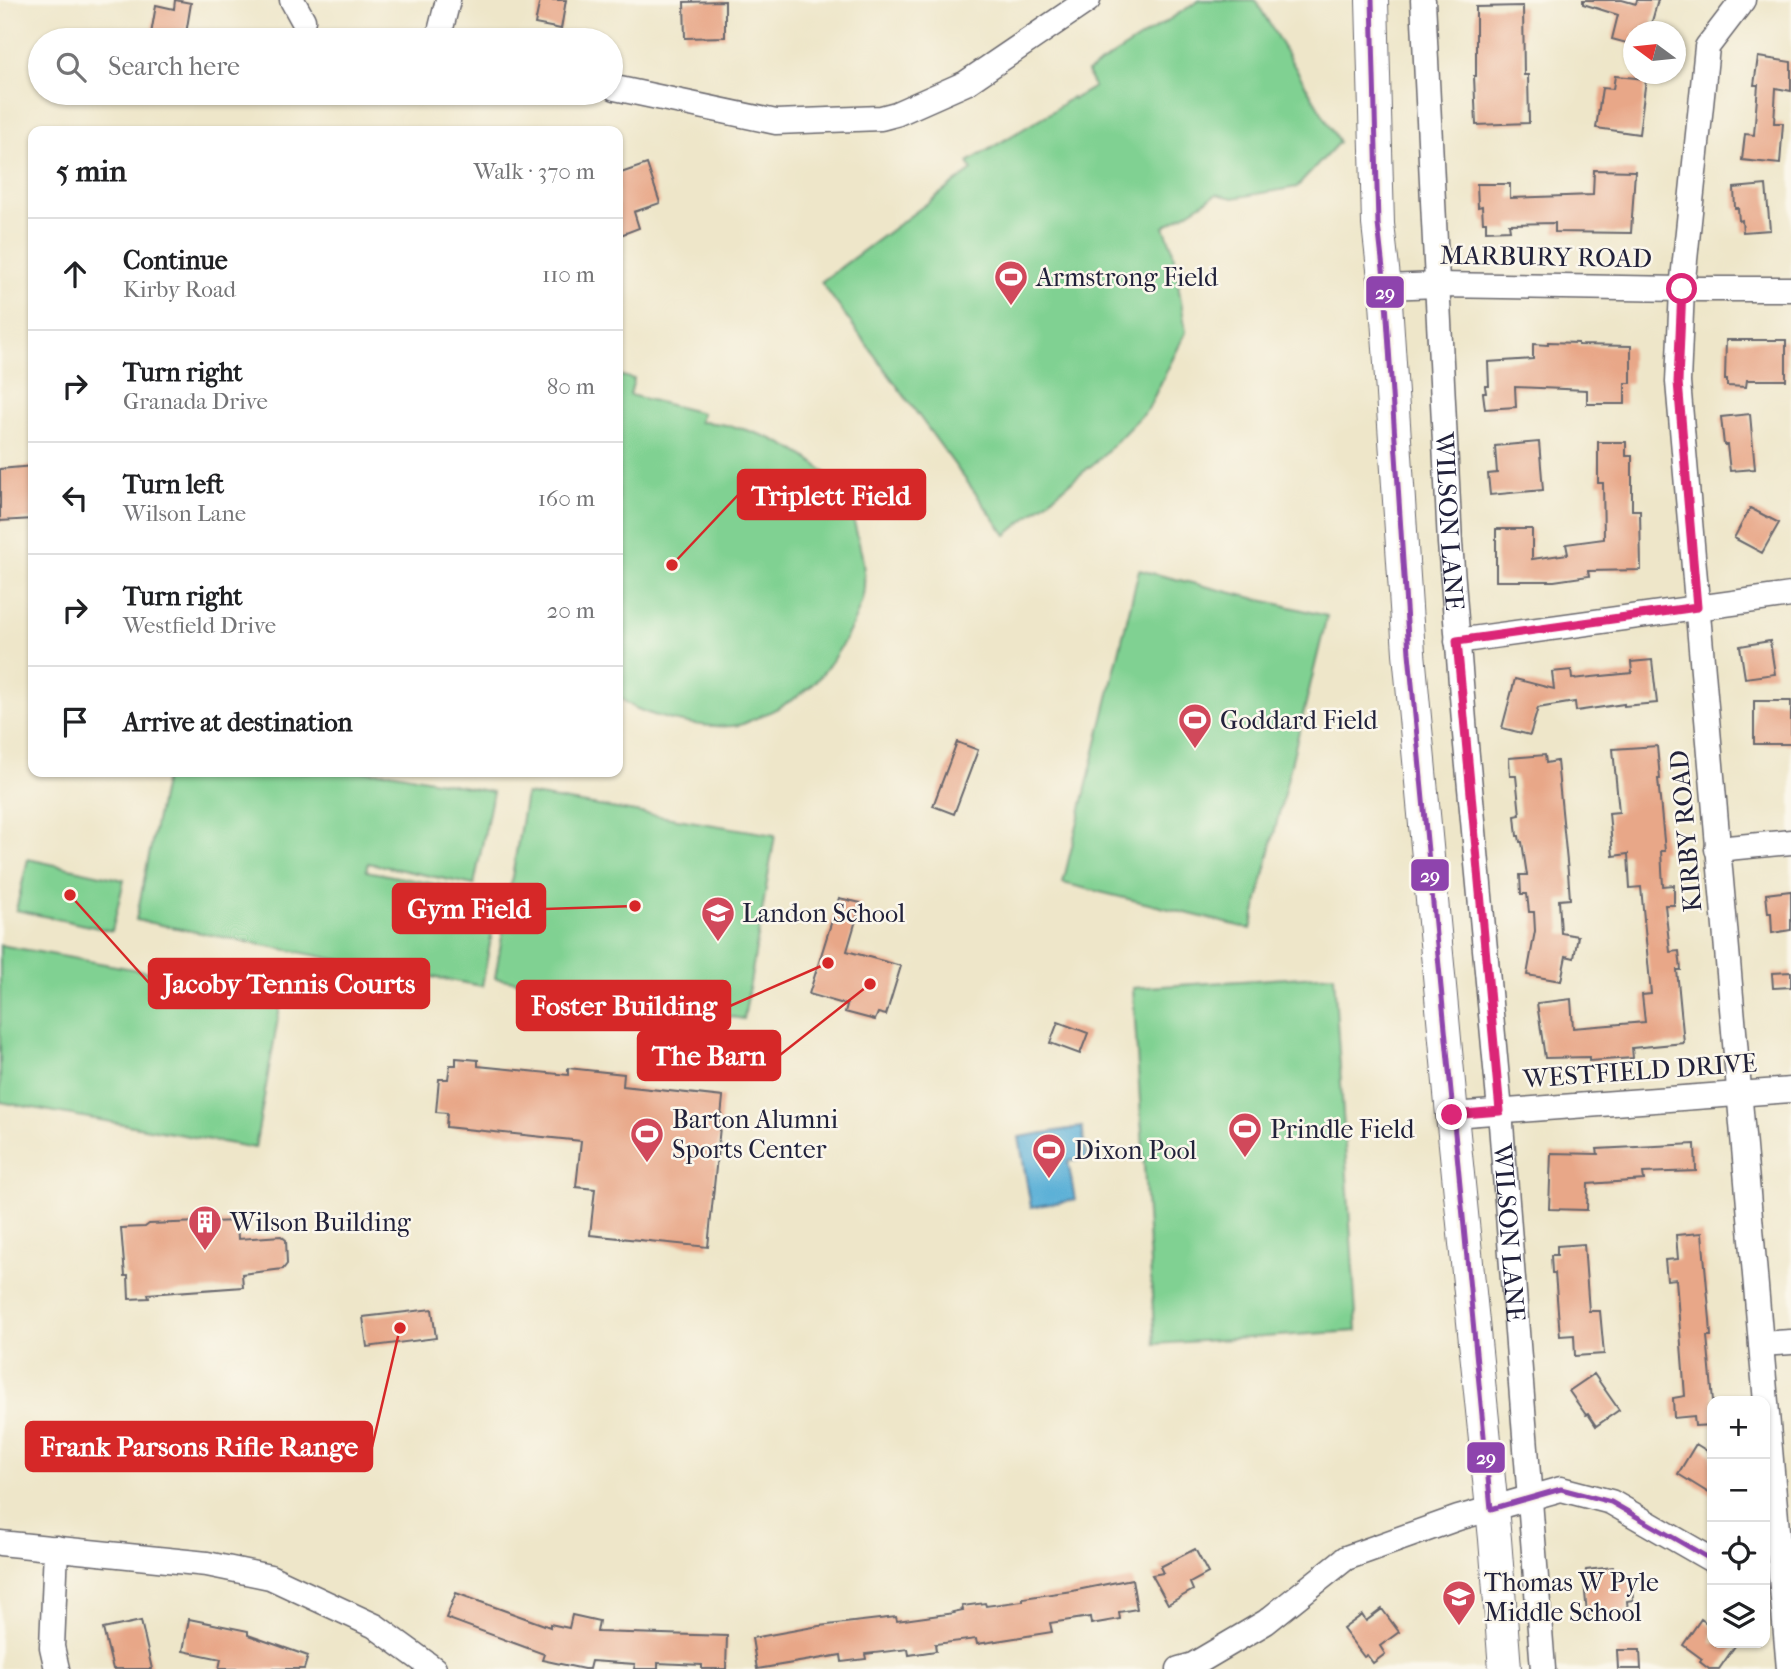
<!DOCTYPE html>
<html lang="en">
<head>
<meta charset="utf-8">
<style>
	body { margin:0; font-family:"IM FELL French Canon",serif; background:#f2f2f2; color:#202124 }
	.controls { position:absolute; right:21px; bottom:21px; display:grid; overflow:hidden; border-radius:14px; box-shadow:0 2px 5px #0004 }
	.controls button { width:63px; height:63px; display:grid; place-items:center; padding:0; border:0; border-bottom:2px solid #e0e0e0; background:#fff; color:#202124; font:35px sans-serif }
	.compass { position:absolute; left:1623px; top:21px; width:63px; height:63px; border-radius:50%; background:#fff; box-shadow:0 2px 5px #0004; rotate:285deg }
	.stop { position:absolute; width:21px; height:21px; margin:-16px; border:5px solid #db2777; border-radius:50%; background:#fff }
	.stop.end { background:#db2777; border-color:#fff; box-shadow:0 2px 7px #0008 }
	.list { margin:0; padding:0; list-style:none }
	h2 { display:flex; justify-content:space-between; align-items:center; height:91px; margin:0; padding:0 28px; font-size:30px }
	h2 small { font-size:23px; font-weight:400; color:#757577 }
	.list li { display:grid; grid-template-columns:46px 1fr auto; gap:21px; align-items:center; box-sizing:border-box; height:112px; padding:0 28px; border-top:2px solid #e0e0e0 }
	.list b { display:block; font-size:26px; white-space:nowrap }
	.list p { margin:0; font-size:23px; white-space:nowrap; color:#757577 }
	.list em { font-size:23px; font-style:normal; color:#757577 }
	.icon { flex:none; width:38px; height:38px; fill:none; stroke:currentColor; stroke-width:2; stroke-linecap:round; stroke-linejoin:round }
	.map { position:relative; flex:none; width:1791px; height:1669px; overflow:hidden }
	.search { position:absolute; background:#fff; box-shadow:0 2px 5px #0004; left:28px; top:28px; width:595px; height:77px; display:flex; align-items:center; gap:18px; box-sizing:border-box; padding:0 24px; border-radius:38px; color:#757577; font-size:26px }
	.panel { position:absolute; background:#fff; box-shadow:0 2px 5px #0004; left:28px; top:126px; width:595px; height:651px; border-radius:14px }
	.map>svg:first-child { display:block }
	.green { fill:#80d192; stroke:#517a66; stroke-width:2 }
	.water { fill:#5bb0d7; stroke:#3e6989; stroke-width:2 }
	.building { fill:#e8a788 }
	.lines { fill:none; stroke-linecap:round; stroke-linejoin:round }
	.minor-casing { stroke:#69676d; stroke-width:27 }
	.major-casing { stroke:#69676d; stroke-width:34 }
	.minor { stroke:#fff; stroke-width:24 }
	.major { stroke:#fff; stroke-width:32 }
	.bus-1-casing { stroke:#fbf7ec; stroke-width:10 }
	.bus-1 { stroke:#8e44ad; stroke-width:5 }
	.route { stroke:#db2777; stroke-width:9 }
	.labels { text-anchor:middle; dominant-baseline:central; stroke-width:5; stroke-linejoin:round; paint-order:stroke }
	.street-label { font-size:26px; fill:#22223b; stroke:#fbf7ec }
	.poi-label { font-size:26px; fill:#22223b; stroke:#fbf7ec; text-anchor:start }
	.leader { fill:none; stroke:#d62828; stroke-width:2.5 }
	.callout-dot { fill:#d62828; stroke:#fbf7ec; stroke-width:2.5 }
	.callout { fill:#d62828; stroke:#d62828; stroke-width:2.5 }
	.callout-label { font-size:28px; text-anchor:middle; font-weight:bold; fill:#fff }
	.line-badge { stroke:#fbf7ec; stroke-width:2.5 }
	.badge-label { font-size:19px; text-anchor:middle; font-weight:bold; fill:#fff }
</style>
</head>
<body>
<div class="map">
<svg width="1791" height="1669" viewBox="0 0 1791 1669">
	<rect width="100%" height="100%" fill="#fbf7ec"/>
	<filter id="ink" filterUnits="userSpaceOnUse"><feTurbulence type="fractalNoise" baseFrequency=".0143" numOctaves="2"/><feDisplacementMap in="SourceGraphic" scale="14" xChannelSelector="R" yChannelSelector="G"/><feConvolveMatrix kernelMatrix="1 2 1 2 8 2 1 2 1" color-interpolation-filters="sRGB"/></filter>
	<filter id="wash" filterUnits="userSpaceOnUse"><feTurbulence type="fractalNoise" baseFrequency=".00686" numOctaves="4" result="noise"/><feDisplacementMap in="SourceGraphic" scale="28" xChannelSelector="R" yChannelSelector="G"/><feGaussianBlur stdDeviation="1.57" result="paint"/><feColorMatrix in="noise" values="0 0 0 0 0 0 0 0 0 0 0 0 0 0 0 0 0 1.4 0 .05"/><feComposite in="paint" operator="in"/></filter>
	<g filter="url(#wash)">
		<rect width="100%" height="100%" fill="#eee6c9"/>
		<!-- green -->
		<path class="green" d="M 1200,0 L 1253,0 L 1256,1 L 1339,142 L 1297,187 L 1233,198 L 1217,194 L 1164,227 L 1172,247 L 1186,332 L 1148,409 L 1098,460 L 1006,535 L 821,282 L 972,170 L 968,162 L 1050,113 L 1072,97 L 1073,99 L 1094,87 L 1087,72 Z
			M 618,375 L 634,379 L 630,395 L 702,413 L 699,422 C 750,423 824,454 847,502 C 853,515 856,530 859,543 C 864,562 867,587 860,606 C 852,631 829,670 810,687 C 795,700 777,709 759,717 C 753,719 746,723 740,725 C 711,730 662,720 635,708 C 629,705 623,700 618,696 Z
			M 1139,570 L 1327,616 L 1251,929 L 1063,883 Z
			M 166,772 L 390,772 L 493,792 L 474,885 L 368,863 L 366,871 L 499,896 L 482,986 L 349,962 L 136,920 Z
			M 526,794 L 775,835 L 744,1019 L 495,978 Z
			M 28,859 L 124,880 L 112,931 L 16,910 Z
			M 0,945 L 282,996 L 255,1148 L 0,1102 Z
			M 1334,975 L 1357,1331 L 1155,1344 L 1133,988 Z"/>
		<!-- water -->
		<path class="water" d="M 1082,1127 L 1087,1158 L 1068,1161 L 1075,1200 L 1031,1207 L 1019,1137 Z"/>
		<g id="blocks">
			<!-- building -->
			<path class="building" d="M 175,0 L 191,3 L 185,40 L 150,40 L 156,5 L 174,9 Z
				M 540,0 L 566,0 L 561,29 L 535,24 Z
				M 1583,0 L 1622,0 L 1636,4 L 1637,0 L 1658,0 L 1649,32 L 1634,32 L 1634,45 L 1612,39 L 1618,15 L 1583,4 Z
				M 725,1 L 725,37 L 685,38 L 684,2 Z
				M 1523,6 L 1524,75 L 1528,75 L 1529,123 L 1476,125 L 1474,76 L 1476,76 L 1476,7 Z
				M 1758,57 L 1791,62 L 1791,91 L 1776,88 L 1774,123 L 1783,123 L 1780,164 L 1742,160 L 1745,134 L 1754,135 L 1758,85 L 1754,85 Z
				M 1615,76 L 1646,79 L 1639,134 L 1596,128 L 1602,88 L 1613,89 Z
				M 647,164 L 660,203 L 634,212 L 639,228 L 618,236 L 618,174 Z
				M 1594,170 L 1635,171 L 1631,233 L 1555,232 L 1555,223 L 1509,224 L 1510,230 L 1486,231 L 1486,222 L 1483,222 L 1482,206 L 1478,207 L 1477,184 L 1510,184 L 1510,198 L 1593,195 Z
				M 1766,185 L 1770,230 L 1743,232 L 1742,220 L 1739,221 L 1738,208 L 1735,208 L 1734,188 Z
				M 1726,340 L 1786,340 L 1786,380 L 1747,380 L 1746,387 L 1727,386 L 1727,380 L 1725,380 Z
				M 1548,342 L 1578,343 L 1578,345 L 1631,346 L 1631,383 L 1625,383 L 1625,404 L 1587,404 L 1587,390 L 1515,387 L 1516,407 L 1485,409 L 1483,393 L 1486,393 L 1485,386 L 1489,386 L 1488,362 L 1533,359 L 1533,344 L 1548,345 Z
				M 1750,414 L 1755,469 L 1730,471 L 1727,445 L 1724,445 L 1721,417 Z
				M 1539,442 L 1543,490 L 1490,495 L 1488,474 L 1497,473 L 1495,446 Z
				M 1598,442 L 1626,442 L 1626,456 L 1632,456 L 1632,510 L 1640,510 L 1641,570 L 1588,571 L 1589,576 L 1554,581 L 1496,581 L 1496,529 L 1532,529 L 1532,559 L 1568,554 L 1566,544 L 1604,539 L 1603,483 L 1598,483 Z
				M 33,466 L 33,519 L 0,521 L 0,469 Z
				M 1750,508 L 1779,523 L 1762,553 L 1734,538 Z
				M 1770,641 L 1775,674 L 1745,678 L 1740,646 Z
				M 1652,660 L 1657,703 L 1624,706 L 1624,704 L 1576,711 L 1575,702 L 1538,708 L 1530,735 L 1502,728 L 1515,679 L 1554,689 L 1552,672 L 1571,670 L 1572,679 L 1632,673 L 1631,662 Z
				M 1754,701 L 1791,701 L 1791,744 L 1754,744 Z
				M 957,742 L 978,750 L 954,814 L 933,806 Z
				M 1657,746 L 1660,779 L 1658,779 L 1665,851 L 1661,851 L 1663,886 L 1674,885 L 1674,905 L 1665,905 L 1670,952 L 1679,951 L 1681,970 L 1677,970 L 1684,1043 L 1632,1048 L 1633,1058 L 1589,1061 L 1589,1057 L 1545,1058 L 1537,1003 L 1571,999 L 1573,1028 L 1645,1022 L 1642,995 L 1651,994 L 1641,887 L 1630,888 L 1628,854 L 1613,856 L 1609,813 L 1619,812 L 1613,749 Z
				M 1545,755 L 1546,763 L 1557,761 L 1568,872 L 1570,899 L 1559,900 L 1561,933 L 1578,936 L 1574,958 L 1566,956 L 1561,981 L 1527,975 L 1535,931 L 1534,912 L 1529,912 L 1527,894 L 1521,894 L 1520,875 L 1527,875 L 1522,842 L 1520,842 L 1519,836 L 1517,836 L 1515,816 L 1520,815 L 1516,776 L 1510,776 L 1509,758 Z
				M 1791,891 L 1791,930 L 1772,933 L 1771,913 L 1768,913 L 1766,894 Z
				M 839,898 L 861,903 L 847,951 L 901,966 L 886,1015 L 878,1013 L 875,1020 L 845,1012 L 847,1005 L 809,994 Z
				M 1791,972 L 1791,987 L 1773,988 L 1772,973 Z
				M 1058,1022 L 1088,1033 L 1080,1054 L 1050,1043 Z
				M 456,1058 L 478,1060 L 478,1066 L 568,1075 L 568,1068 L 624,1074 L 623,1086 L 723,1097 L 708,1247 L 590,1235 L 595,1189 L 576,1187 L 581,1141 L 446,1127 L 447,1113 L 436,1112 L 439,1079 L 448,1079 L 450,1065 L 456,1065 Z
				M 1695,1144 L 1696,1171 L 1643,1173 L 1644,1180 L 1588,1184 L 1587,1210 L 1549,1209 L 1551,1153 L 1598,1154 L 1597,1149 Z
				M 206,1211 L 211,1222 L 237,1221 L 238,1239 L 281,1236 L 286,1240 L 287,1264 L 283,1269 L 242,1274 L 243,1287 L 148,1294 L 149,1298 L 129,1299 L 128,1276 L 125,1276 L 121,1228 L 145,1227 L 149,1224 L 200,1222 Z
				M 1702,1233 L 1710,1320 L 1711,1336 L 1707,1336 L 1713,1401 L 1712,1425 L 1695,1426 L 1694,1416 L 1674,1418 L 1673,1398 L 1685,1396 L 1676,1279 L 1667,1280 L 1665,1260 L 1678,1259 L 1676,1235 Z
				M 1584,1244 L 1589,1311 L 1600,1311 L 1604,1354 L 1575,1356 L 1574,1335 L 1560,1336 L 1555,1273 L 1552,1273 L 1551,1255 L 1557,1255 L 1557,1246 Z
				M 432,1309 L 436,1338 L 367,1347 L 363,1317 Z
				M 1594,1374 L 1619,1410 L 1596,1426 L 1588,1414 L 1586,1415 L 1569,1391 Z
				M 1696,1444 L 1712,1454 L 1712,1495 L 1678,1474 Z
				M 1195,1549 L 1208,1573 L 1190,1583 L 1193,1590 L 1168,1604 L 1152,1575 L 1163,1573 L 1160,1567 Z
				M 1613,1567 L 1614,1574 L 1631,1575 L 1633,1600 L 1627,1601 L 1628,1610 L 1587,1614 L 1584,1582 L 1586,1570 Z
				M 1132,1579 L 1137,1609 L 1119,1612 L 1120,1619 L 1091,1624 L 1090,1617 L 1050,1623 L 1052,1632 L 977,1644 L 976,1639 L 935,1644 L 936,1651 L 909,1655 L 908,1649 L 865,1654 L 866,1659 L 842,1662 L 841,1655 L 757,1669 L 752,1638 L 819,1626 L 896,1617 L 897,1621 L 954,1613 L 953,1612 L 963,1610 L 962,1606 L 985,1603 L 986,1606 L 1023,1601 L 1023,1598 L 1072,1591 Z
				M 456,1593 L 550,1627 L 550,1624 L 569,1628 L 572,1615 L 599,1621 L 597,1632 L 727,1636 L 726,1669 L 702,1669 L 702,1665 L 658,1663 L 658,1669 L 634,1669 L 635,1664 L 591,1661 L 589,1669 L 584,1669 L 542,1660 L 544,1654 L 446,1618 Z
				M 1382,1609 L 1399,1632 L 1380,1646 L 1385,1654 L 1373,1663 L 1367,1655 L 1364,1657 L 1343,1629 L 1362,1615 L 1366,1621 Z
				M 189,1619 L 248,1631 L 248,1635 L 308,1656 L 304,1669 L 219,1669 L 221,1659 L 183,1651 Z
				M 1701,1619 L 1712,1627 L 1712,1643 L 1737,1643 L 1719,1669 L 1709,1669 L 1700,1662 L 1702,1659 L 1683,1645 Z
				M 141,1621 L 152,1669 L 113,1669 L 103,1629 Z
				M 1617,1650 L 1640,1650 L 1641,1669 L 1618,1669 Z"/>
		</g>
	</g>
	<g filter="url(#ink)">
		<use href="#blocks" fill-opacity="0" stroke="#69676d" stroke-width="2"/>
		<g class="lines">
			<!-- minor casing -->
			<g class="minor-casing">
				<g id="minor">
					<path d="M 292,0 L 303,20"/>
					<path id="s1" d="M 1423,0 L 1450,543 L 1465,734 L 1500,1111 L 1543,1669"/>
					<path d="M 1743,0 L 1707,47 L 1682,289 L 1678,382 L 1789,1669"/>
					<path d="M 438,40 L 448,0"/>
					<path d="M 615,88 L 776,122 L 881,118 L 896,114 L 966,83 L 1088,0"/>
					<path d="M 1385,287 L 1438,285 L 1682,289 L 1791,289"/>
					<path d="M 1457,641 L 1791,595"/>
					<path d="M 1717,849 L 1791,842"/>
					<path d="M 1452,1115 L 1791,1090"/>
					<path d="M 1761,1344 L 1791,1342"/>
					<path d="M 0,1543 L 207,1564 L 270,1577 L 375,1626 L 434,1669"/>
					<path d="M 56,1548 L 52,1647 L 57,1669"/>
					<path d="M 1179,1669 L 1193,1665 L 1266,1622 L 1346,1558 L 1458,1518 L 1561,1489 L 1611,1502 L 1712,1560"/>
				</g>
			</g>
			<!-- major casing -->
			<g class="major-casing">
				<path id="major" d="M 1372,0 L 1378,224 L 1385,287 L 1409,653 L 1452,1115 L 1495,1539 L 1505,1669"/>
			</g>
			<!-- minor -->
			<use href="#minor" class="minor"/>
			<!-- major -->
			<use href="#major" class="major"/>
			<!-- bus-1 casing -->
			<g class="bus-1-casing">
				<path id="bus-1" d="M 1372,0 L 1378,224 L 1385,287 L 1409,653 L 1491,1509 L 1561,1489 L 1611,1502 L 1712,1560"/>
			</g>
			<!-- bus-1 -->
			<use href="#bus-1" class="bus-1"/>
		</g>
	</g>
	<g class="lines" filter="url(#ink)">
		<!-- route -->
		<path class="route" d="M 1452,1115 L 1500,1111 L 1457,641 L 1697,607 L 1678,382 L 1682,289"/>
	</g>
	<!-- icons -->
	<defs>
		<g id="stadium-pin" transform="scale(1.75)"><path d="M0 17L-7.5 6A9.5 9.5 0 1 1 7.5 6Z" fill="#d1495b" stroke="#fbf7ec"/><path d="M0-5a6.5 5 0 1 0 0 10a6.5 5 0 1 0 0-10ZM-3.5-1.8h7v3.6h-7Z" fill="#fff"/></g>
		<g id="school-pin" transform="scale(1.75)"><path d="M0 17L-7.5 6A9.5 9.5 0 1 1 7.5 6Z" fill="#d1495b" stroke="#fbf7ec"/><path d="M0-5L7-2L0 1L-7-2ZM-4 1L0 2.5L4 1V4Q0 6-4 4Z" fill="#fff"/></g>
		<g id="building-pin" transform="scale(1.75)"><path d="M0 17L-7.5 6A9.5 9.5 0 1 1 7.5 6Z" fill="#d1495b" stroke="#fbf7ec"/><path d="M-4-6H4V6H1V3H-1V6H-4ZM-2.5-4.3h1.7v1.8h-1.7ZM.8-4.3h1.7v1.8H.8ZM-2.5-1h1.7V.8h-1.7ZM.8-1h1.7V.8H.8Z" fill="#fff"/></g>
	</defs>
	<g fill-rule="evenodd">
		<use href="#stadium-pin" x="1011" y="277"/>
		<use href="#stadium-pin" x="1195" y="720"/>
		<use href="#school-pin" x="718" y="913"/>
		<use href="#stadium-pin" x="1245" y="1129"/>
		<use href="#stadium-pin" x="647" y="1134"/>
		<use href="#stadium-pin" x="1049" y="1150"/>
		<use href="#building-pin" x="205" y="1222"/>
		<use href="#school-pin" x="1459" y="1597"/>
	</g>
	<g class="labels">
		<!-- street labels -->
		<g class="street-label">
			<text transform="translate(1546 257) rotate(1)">MARBURY ROAD</text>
			<text stroke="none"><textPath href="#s1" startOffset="522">WILSON LANE</textPath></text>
			<text transform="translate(1686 831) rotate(-95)">KIRBY ROAD</text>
			<text transform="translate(1640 1071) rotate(-4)">WESTFIELD DRIVE</text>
			<text stroke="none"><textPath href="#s1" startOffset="1236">WILSON LANE</textPath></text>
		</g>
		<!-- poi labels -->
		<g class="poi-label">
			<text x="1036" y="277">Armstrong Field</text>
			<text x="1220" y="720">Goddard Field</text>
			<text x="742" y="913">Landon School</text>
			<text x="672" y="1119">Barton Alumni<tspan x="672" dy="30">Sports Center</tspan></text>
			<text x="1270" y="1129">Prindle Field</text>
			<text x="1074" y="1150">Dixon Pool</text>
			<text x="230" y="1222">Wilson Building</text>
			<text x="1484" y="1582">Thomas W Pyle<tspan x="1484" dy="30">Middle School</tspan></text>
		</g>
	</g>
	<!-- callouts -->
	<path class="leader" d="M672 565L738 495M635 906L545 909M70 895L149 983M828 963L730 1006M870 984L780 1055M400 1328L372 1447"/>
	<g class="callout-dot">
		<circle cx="672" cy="565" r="7"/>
		<circle cx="635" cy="906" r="7"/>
		<circle cx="70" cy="895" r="7"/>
		<circle cx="828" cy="963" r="7"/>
		<circle cx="870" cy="984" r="7"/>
		<circle cx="400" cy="1328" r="7"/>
	</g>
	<g class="callout">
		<rect x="738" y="470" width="187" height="49" rx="7"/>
		<rect x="393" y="884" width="152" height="49" rx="7"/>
		<rect x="149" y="959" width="280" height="49" rx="7"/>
		<rect x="517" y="981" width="213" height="49" rx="7"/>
		<rect x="638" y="1031" width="142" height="49" rx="7"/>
		<rect x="26" y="1422" width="346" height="49" rx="7"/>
	</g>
	<g class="callout-label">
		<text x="831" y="505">Triplett Field</text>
		<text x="469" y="918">Gym Field</text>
		<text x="289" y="993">Jacoby Tennis Courts</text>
		<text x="624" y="1015">Foster Building</text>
		<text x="709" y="1065">The Barn</text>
		<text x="199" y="1456">Frank Parsons Rifle Range</text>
	</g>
	<g class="line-badge">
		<rect x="1365" y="275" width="40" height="34" rx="7" fill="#8e44ad"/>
		<rect x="1410" y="858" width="40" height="34" rx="7" fill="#8e44ad"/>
		<rect x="1466" y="1441" width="40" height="33" rx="7" fill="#8e44ad"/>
	</g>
	<g class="badge-label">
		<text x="1385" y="299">29</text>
		<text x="1430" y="882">29</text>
		<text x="1486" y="1464">29</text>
	</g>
</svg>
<div class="controls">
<button>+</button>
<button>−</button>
<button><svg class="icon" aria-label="locate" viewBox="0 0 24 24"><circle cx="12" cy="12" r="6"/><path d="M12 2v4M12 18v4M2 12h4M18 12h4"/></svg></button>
<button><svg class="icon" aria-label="layers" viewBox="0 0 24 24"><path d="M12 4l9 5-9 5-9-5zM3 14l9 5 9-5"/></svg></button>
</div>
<svg class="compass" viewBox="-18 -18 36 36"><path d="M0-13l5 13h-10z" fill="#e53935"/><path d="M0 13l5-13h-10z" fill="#757577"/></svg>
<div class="stop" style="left:1682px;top:289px"></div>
<div class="stop end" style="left:1452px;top:1115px"></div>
<div class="search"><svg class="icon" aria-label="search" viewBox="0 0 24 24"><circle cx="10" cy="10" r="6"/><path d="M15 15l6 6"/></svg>Search here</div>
<section class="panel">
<h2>5 min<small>Walk · 370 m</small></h2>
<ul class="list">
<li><svg class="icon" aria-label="ahead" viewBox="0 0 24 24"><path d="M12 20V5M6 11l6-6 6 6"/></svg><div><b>Continue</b><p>Kirby Road</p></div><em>110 m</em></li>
<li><svg class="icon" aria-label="right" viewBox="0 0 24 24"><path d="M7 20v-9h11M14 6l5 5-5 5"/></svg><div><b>Turn right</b><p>Granada Drive</p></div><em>80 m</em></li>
<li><svg class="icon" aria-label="left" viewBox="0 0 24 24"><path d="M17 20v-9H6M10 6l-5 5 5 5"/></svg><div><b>Turn left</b><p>Wilson Lane</p></div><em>160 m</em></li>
<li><svg class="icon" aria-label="right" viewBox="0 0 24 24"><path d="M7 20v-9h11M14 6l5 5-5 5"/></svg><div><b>Turn right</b><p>Westfield Drive</p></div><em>20 m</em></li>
<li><svg class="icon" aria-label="arrive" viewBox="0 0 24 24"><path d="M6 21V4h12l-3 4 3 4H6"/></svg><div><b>Arrive at destination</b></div></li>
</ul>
</section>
</div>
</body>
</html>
